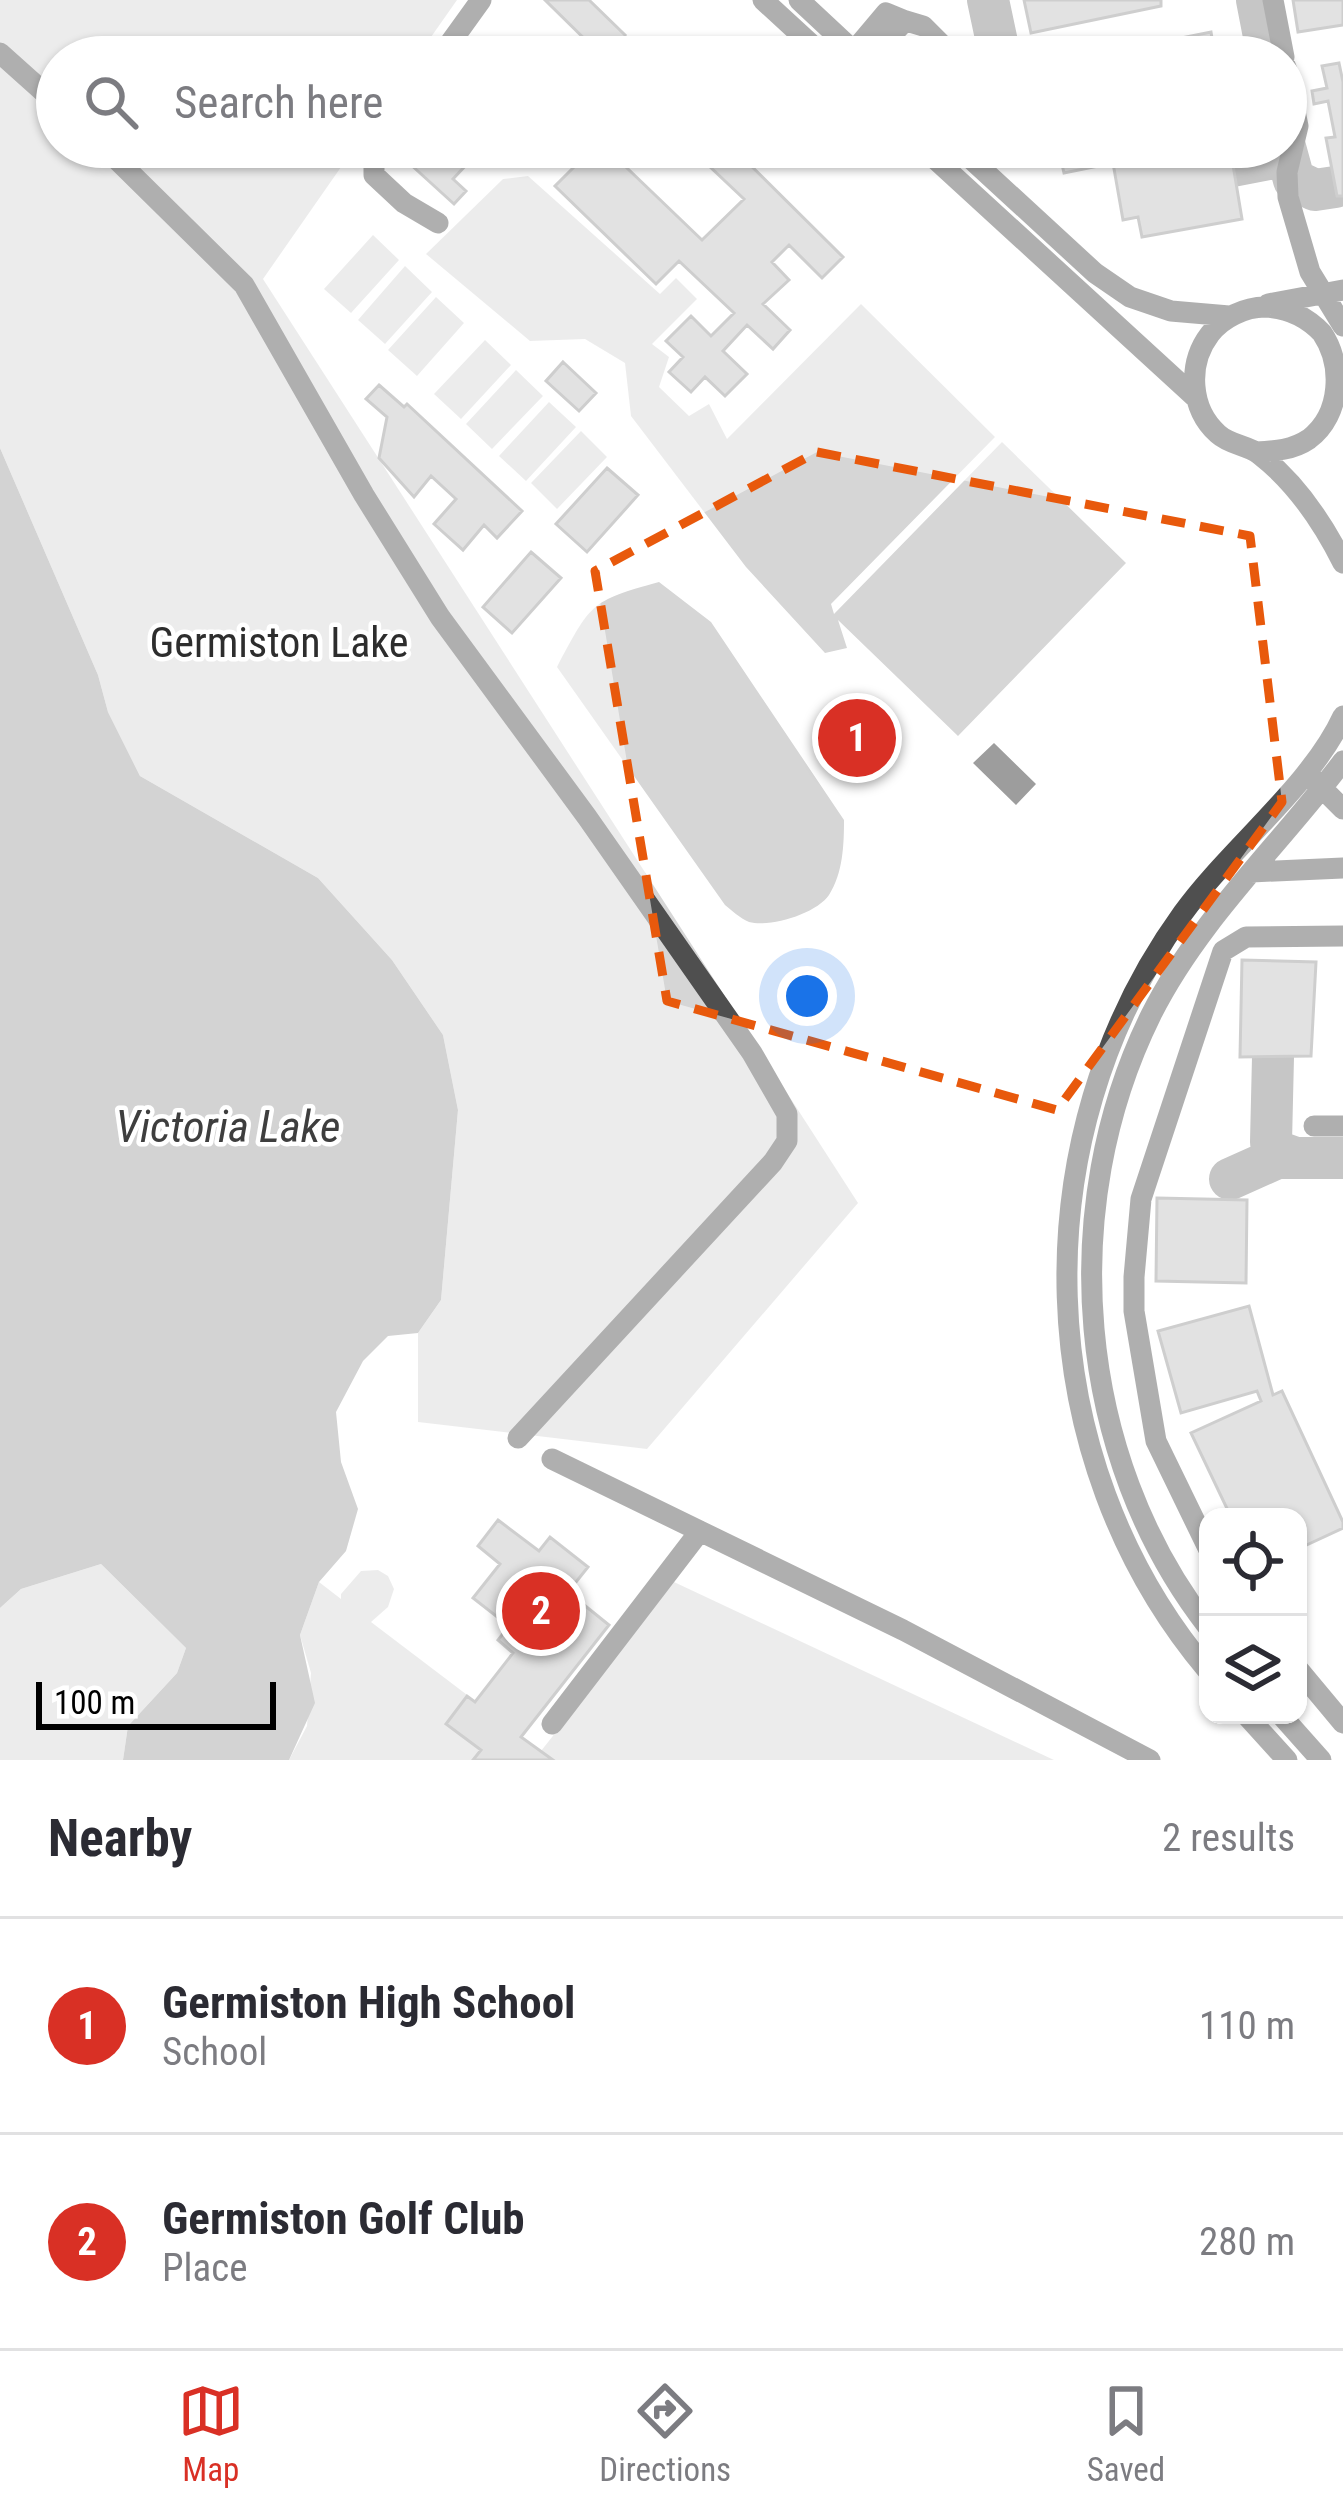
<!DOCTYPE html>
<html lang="en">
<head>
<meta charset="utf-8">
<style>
	body { margin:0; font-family:"Roboto Condensed",sans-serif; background:#f2f2f3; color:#2b2b33 }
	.controls { position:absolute; right:36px; bottom:36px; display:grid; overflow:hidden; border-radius:24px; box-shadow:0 3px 9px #0004 }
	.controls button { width:108px; height:108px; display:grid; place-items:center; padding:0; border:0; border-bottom:3px solid #e1e1e2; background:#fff; color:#2b2b33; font:60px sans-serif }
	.scale { position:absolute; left:36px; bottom:30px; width:240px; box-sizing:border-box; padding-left:12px; border:6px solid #000; border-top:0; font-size:33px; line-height:42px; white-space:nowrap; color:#000; -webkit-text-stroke:9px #fff; paint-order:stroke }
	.you { position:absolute; left:807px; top:996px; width:42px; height:42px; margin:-30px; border:9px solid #fff; border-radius:50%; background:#1a73e8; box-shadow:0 0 0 18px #1a73e833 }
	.badge { display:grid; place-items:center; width:78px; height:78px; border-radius:50%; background:#d93025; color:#fff; font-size:39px; font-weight:700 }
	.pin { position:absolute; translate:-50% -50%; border:6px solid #fff; box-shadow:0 3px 12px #0006 }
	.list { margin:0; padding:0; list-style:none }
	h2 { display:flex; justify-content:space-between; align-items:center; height:156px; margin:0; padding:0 48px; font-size:51px }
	h2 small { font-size:39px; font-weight:400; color:#7c7c81 }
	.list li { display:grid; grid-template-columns:78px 1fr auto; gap:36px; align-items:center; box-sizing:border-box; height:216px; padding:0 48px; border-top:3px solid #e1e1e2 }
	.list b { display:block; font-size:45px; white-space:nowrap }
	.list p { margin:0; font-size:39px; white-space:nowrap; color:#7c7c81 }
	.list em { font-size:39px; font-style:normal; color:#7c7c81 }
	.icon { flex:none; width:66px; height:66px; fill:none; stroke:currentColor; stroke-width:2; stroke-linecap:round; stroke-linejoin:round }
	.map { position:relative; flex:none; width:1343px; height:1760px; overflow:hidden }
	.search { position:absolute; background:#fff; box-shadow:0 3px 9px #0004; left:36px; right:36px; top:36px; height:132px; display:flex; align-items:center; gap:30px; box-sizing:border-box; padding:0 42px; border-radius:66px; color:#7c7c81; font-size:45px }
	.sheet { height:588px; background:#fff }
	nav { display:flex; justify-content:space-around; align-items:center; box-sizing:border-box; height:168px; border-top:3px solid #e1e1e2; background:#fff; font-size:33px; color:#7c7c81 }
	nav a { display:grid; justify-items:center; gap:6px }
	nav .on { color:#d93025 }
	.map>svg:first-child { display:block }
	.green { fill:#d6d6d6 }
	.water { fill:#9d9d9d }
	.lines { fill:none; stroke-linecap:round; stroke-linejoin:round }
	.taxiway { stroke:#808080; stroke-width:42 }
	.building { fill:#bfbfbf; stroke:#939393; stroke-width:3 }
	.minor { stroke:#4f4f4f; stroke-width:21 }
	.marked { fill:none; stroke:#e8590c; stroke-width:9; stroke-dasharray:24 15; stroke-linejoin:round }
	.labels { text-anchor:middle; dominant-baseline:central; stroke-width:9; stroke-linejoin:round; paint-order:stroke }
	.park-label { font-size:42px; fill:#2d2d2d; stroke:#fff }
	.water-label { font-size:45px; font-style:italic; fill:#3e3e3e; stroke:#fff }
</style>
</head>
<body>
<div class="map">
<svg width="1343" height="1760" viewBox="0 0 1343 1760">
	<rect width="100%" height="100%" fill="#fff"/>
	<!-- green -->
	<path class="green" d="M 0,0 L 457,0 L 417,57 L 57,57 L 57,147 L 355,147 L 263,279 L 858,1203 L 647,1449 L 418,1422 L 418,1333 L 441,1300 L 458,1110 L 443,1035 L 392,960 L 318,878 L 140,776 L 108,712 L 98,675 L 0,448 Z
		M 528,176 L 660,294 L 676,278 L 697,299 L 652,344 L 669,357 L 659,387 L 689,416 L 709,404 L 727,439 L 861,304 L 995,437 L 831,604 L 834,614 L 1002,442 L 1126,563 L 958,736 L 838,620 L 847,648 L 825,653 L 746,567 L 631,416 L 625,363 L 585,339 L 530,341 L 426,254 L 503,179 Z
		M 373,235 L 399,260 L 351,313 L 324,289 Z
		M 405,266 L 432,292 L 385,344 L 358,320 Z
		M 436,297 L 464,323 L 417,376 L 388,350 Z
		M 485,340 L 511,365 L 461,419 L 434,394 Z
		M 516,370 L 543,396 L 492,449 L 466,424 Z
		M 549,402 L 576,427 L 526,481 L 499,456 Z
		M 581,431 L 607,457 L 557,509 L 531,483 Z
		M 659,582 L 711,622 L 844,820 C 844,845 843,873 829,895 C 817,913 771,928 749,922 C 741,919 731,910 725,905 L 557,667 C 591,604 589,601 659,582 Z
		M 101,1564 L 186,1648 L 177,1673 L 128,1726 L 123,1760 L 0,1760 L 0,1608 L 21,1589 Z
		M 378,1570 L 388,1576 L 394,1589 L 388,1607 L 371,1622 L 541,1751 L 674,1582 L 1054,1760 L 289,1760 L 307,1726 L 311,1673 L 300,1635 L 319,1582 L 341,1599 L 341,1594 L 361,1571 Z"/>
	<!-- water -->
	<path class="water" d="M 0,448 L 98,675 L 108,712 L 140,776 L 318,878 L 392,960 L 443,1035 L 458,1110 L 441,1300 L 418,1333 L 388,1336 L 363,1361 L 336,1412 L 341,1462 L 358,1509 L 346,1551 L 319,1582 L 300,1635 L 315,1703 L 289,1760 L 123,1760 L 128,1726 L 177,1673 L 186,1648 L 101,1564 L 21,1589 L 0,1608 Z
		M 994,743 L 1036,784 L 1016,805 L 973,763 Z"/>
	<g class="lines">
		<!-- taxiway -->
		<path class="taxiway" d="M 988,0 L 999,52
			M 1257,0 L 1268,57
			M 1285,147 L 1294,180 L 1315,190 L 1335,187
			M 1233,166 L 1274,158 L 1283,147
			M 1273,1057 L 1271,1142 L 1279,1152 L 1293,1157
			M 1230,1179 L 1277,1158 L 1343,1158"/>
	</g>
	<!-- building -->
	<path class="building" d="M 545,0 L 589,0 L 625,35 L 620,40 L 637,57 L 603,57 Z
		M 1024,0 L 1161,0 L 1161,6 L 1031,33 Z
		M 1293,0 L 1343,0 L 1343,25 L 1298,32 Z
		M 1211,32 L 1215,57 L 1116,57 L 1116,51 Z
		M 1339,63 L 1343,82 L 1343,196 L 1337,196 L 1326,138 L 1335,137 L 1328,101 L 1314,104 L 1312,91 L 1327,88 L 1322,66 Z
		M 424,147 L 483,147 L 453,179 L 466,191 L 454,204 L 409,163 Z
		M 554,147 L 605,147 L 702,240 L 744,199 L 689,147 L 732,147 L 843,257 L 822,278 L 789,245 L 772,262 L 789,280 L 763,304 L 790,330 L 773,349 L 747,325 L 723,351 L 747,374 L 725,396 L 705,377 L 691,392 L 669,372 L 683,357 L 666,341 L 691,316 L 711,336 L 734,313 L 679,261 L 656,284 L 555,186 L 575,166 Z
		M 1108,147 L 1230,147 L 1242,219 L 1142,237 L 1138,217 L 1123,220 L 1113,163 L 1064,173 L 1060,156 Z
		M 563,362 L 596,393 L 579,411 L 546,381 Z
		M 379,385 L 404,407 L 407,404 L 522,511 L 497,538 L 484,525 L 463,550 L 434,524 L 456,499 L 431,476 L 414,497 L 379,458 L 387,417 L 366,399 Z
		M 607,468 L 638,495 L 587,552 L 556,524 Z
		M 531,552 L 561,578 L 512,633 L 483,607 Z
		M 1242,960 L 1316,962 L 1311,1056 L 1240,1057 Z
		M 1157,1198 L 1247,1200 L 1246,1283 L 1156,1281 Z
		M 1249,1306 L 1273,1395 L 1282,1391 L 1343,1522 L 1343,1528 L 1298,1549 L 1298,1517 L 1231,1517 L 1191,1433 L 1261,1401 L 1257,1391 L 1181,1413 L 1158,1331 Z
		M 498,1520 L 539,1551 L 550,1537 L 588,1567 L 568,1592 L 609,1625 L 521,1737 L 553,1760 L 473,1760 L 481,1750 L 446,1724 L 467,1696 L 475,1702 L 513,1653 L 498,1640 L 509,1626 L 473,1598 L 500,1564 L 478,1546 Z"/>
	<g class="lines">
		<!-- minor -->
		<path class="minor" d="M 763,0 L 825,57
			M 799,0 L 860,57
			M 1273,0 L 1284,57
			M 903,20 L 923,26 L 954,57
			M 854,51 L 886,13 L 903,20 L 901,25 L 871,57
			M 0,53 L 57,104
			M 440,57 L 481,0
			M 1286,67 L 1298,126 L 1287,172 L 1288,197 L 1310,272 L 1343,326
			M 104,147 L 244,285 L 364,495 L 440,617 L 587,817 L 752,1053 L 787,1114 L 787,1141 L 773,1162 L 518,1438
			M 381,147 L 374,159 L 374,175 L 404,203 L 438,223
			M 922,147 L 1196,398
			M 958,147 L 1095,273 L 1130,297 L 1171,311 L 1229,316
			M 1268,304 L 1343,290
			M 1256,452 C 1275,451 1293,450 1309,439 C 1342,414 1343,364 1322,333 C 1306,316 1288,308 1265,307 C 1245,307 1222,318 1210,334 C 1187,364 1190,409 1218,434 C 1230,445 1247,445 1259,454 C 1295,482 1323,523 1343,563
			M 1314,780 L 1343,809
			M 1251,872 L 1343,868
			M 1314,1126 L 1343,1126
			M 552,1459 L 903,1630 L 1150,1760
			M 1208,1548 L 1156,1441 L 1134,1311 L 1134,1277 L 1141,1199 L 1223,951 L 1246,937 L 1343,936
			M 1208,1627 C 1075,1456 1056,1207 1151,1015 C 1199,919 1280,845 1343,761
			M 1298,1669 L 1343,1723
			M 1208,1671 C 1029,1459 1020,1138 1183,913 C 1229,849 1311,786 1343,716
			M 1246,1715 L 1287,1760
			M 1281,1715 L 1321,1760
			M 552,1724 L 700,1531"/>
	</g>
	<!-- marked area -->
	<path d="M0 0H1343V1760H0ZM 817,452 L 1250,536 L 1282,802 L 1057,1110 L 667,1001 L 595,571 Z" fill="#fff" fill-opacity=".55" fill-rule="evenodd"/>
	<path class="marked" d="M 817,452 L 1250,536 L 1282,802 L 1057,1110 L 667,1001 L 595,571 Z"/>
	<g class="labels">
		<!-- park labels -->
		<g class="park-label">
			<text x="279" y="642">Germiston Lake</text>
		</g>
		<!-- water labels -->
		<g class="water-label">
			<text x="228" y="1126">Victoria Lake</text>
		</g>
	</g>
</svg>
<div class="controls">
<button><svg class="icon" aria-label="locate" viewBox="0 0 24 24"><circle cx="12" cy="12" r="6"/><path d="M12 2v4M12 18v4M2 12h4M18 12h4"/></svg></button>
<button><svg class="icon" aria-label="layers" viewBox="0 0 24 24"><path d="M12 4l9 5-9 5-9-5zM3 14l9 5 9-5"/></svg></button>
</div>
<div class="scale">100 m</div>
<div class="you"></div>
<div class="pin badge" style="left:857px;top:738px">1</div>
<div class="pin badge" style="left:541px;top:1611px">2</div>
<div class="search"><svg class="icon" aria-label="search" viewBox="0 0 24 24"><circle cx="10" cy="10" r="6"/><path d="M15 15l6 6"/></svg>Search here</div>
</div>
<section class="sheet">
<h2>Nearby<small>2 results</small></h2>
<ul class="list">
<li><span class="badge">1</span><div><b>Germiston High School</b><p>School</p></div><em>110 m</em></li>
<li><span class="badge">2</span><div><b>Germiston Golf Club</b><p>Place</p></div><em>280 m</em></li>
</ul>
</section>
<nav>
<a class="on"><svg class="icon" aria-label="map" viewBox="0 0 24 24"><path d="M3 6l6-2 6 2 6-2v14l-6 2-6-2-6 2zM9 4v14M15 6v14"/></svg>Map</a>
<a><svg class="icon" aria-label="directions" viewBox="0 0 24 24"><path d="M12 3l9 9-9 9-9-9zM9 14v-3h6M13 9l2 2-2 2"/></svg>Directions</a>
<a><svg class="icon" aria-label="saved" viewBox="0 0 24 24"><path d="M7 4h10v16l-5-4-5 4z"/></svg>Saved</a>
</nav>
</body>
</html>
